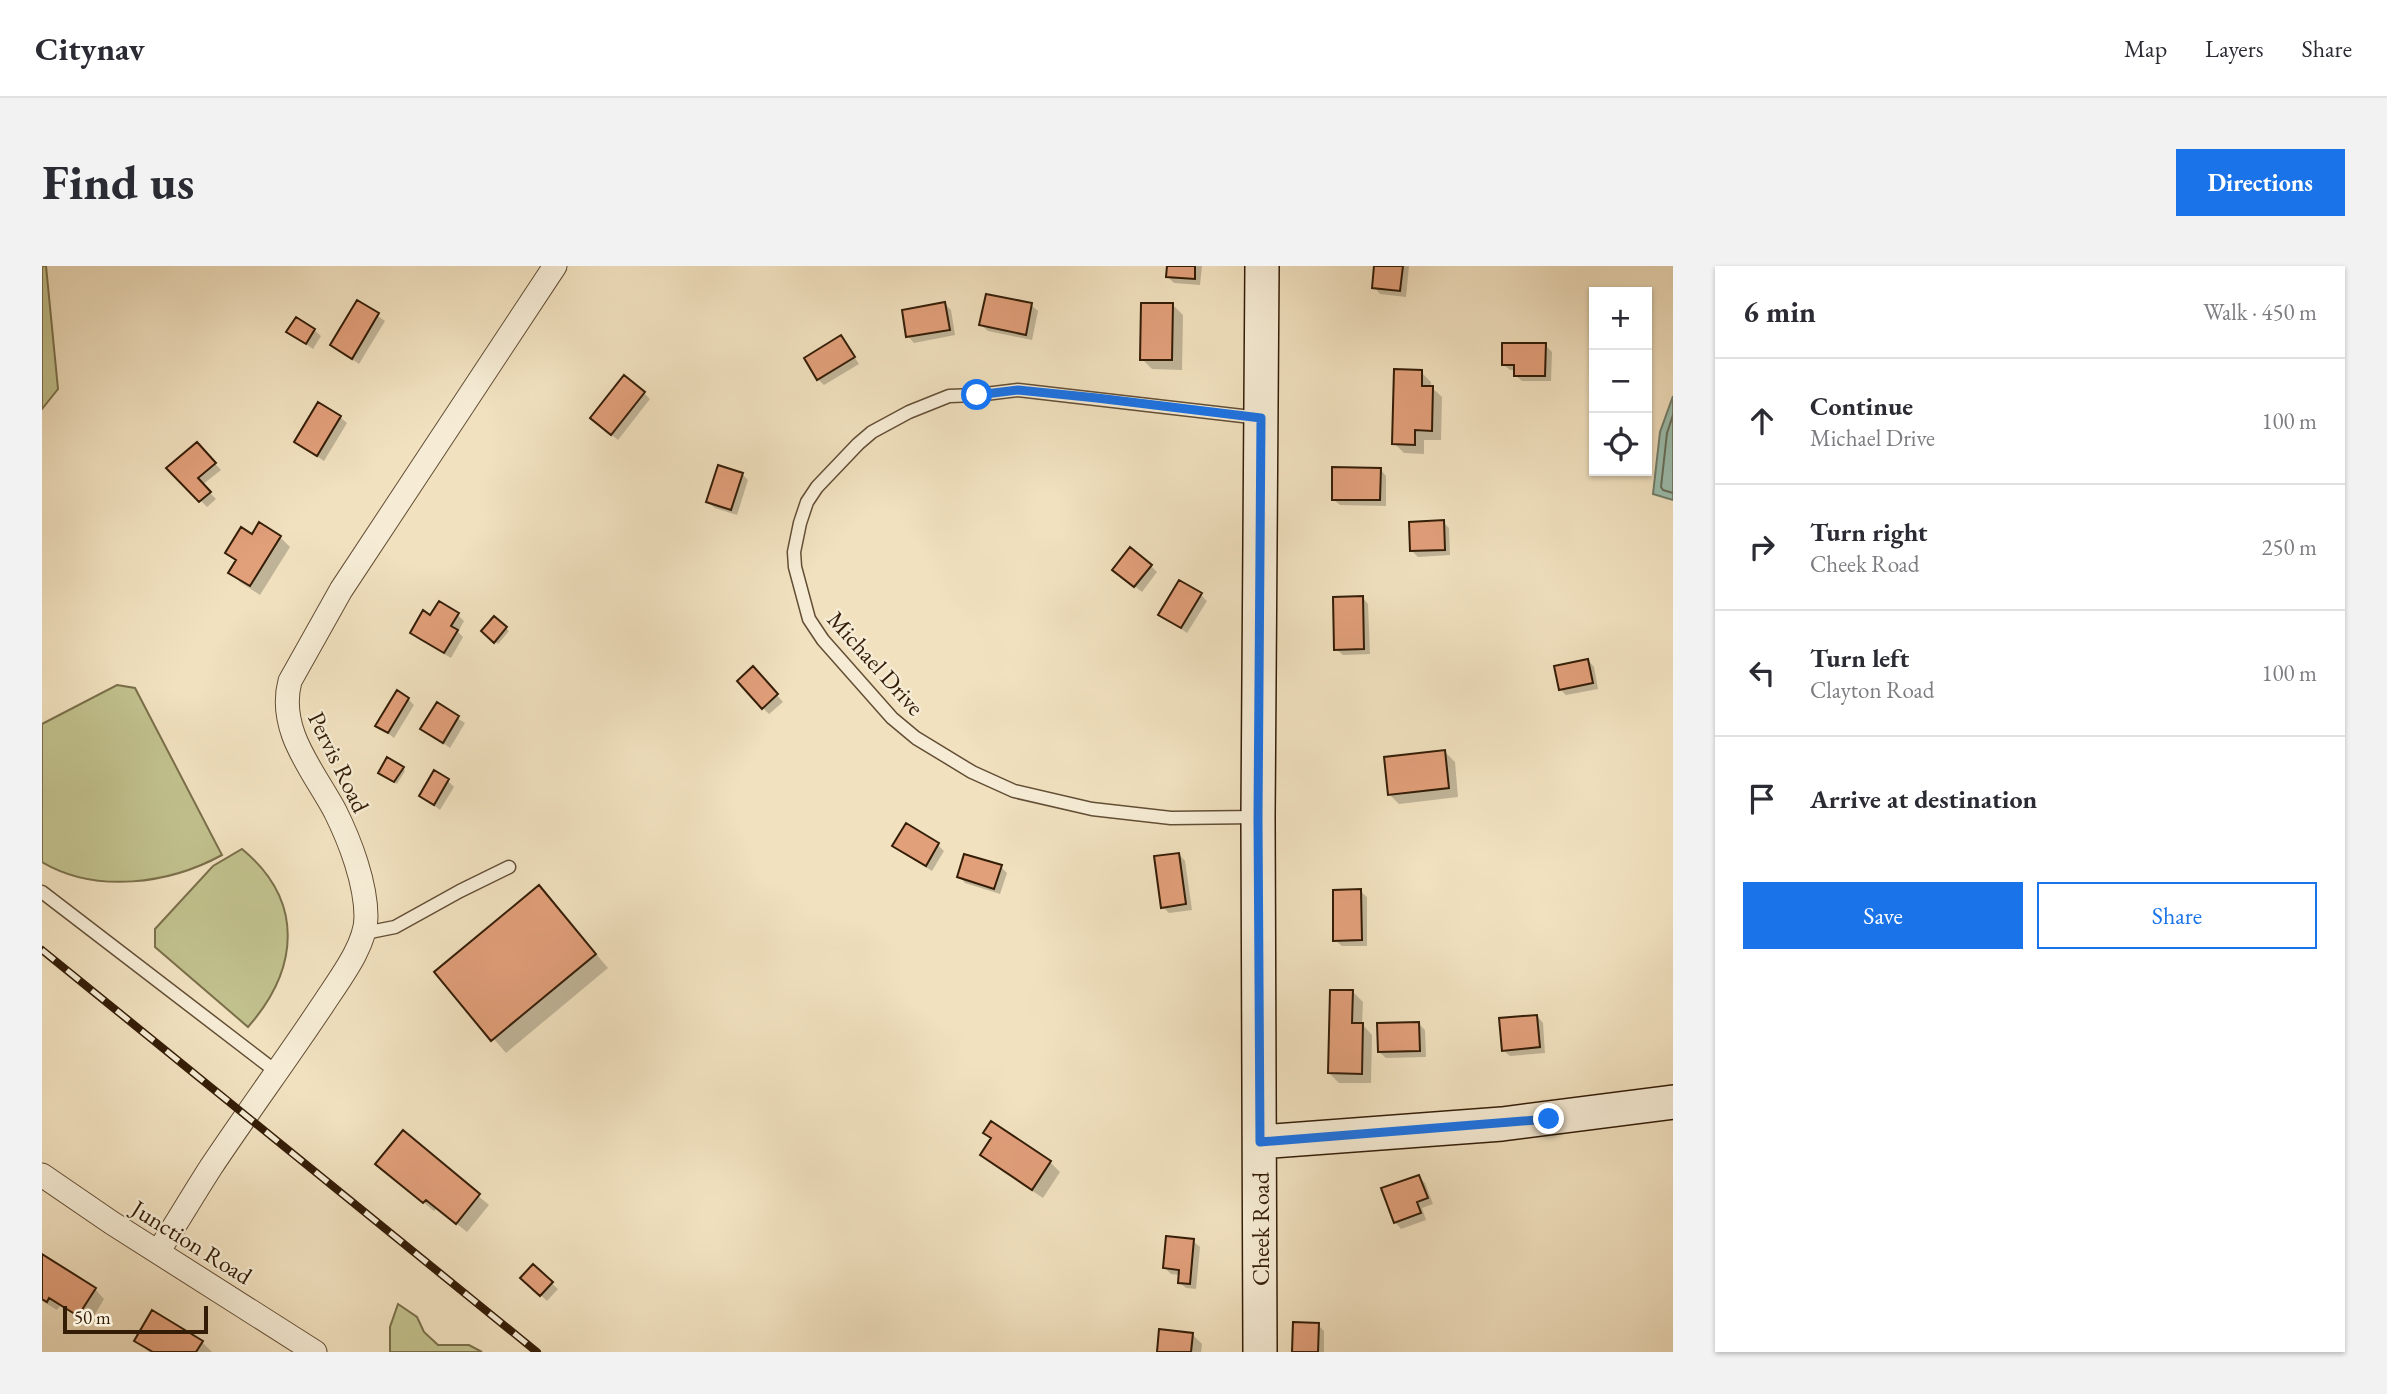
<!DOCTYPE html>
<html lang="en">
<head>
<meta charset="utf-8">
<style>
	body { margin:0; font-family:"EB Garamond",serif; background:#f2f2f3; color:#2b2b33 }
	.controls { position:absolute; right:21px; top:21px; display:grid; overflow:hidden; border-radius:0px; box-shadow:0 2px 5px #0004 }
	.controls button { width:63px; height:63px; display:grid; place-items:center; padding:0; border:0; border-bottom:2px solid #e1e1e2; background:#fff; color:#2b2b33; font:35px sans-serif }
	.scale { position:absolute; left:21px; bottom:18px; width:145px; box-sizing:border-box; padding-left:7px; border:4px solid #341d07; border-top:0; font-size:19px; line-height:24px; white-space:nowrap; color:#341d07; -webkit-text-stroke:5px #f6ecd5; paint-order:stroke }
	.stop { position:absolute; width:21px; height:21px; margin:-16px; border:5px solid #1a73e8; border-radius:50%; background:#fff }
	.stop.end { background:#1a73e8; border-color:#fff; box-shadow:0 2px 7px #0008 }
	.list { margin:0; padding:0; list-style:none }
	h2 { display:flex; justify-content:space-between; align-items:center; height:91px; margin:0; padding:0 28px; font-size:30px }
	h2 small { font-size:23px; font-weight:400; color:#7c7c81 }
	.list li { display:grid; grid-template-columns:46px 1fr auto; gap:21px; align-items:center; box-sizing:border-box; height:126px; padding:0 28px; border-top:2px solid #e1e1e2 }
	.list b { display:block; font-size:26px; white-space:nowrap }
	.list p { margin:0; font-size:23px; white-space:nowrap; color:#7c7c81 }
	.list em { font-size:23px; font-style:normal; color:#7c7c81 }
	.actions { display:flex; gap:14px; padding:21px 28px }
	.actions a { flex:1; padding:16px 0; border:2px solid #1a73e8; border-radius:0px; text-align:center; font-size:24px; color:#1a73e8 }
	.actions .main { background:#1a73e8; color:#fff }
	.icon { flex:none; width:38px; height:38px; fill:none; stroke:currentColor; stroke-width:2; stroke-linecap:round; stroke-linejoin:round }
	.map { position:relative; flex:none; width:1631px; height:1086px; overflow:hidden; border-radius:0px }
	header { display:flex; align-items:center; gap:42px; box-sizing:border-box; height:98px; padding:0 35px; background:#fff; border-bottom:2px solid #e1e1e2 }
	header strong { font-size:33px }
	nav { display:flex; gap:38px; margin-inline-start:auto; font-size:24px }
	.intro { display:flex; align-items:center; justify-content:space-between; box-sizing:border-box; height:168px; padding:0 42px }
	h1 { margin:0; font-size:49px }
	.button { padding:18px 32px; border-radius:0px; background:#1a73e8; color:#fff; font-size:24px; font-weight:700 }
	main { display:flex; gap:42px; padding:0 42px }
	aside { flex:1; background:#fff; border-radius:0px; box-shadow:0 2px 5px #0004 }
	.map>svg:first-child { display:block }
	.green { fill:#c1c18d; stroke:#7a6f4a; stroke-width:2 }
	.water { fill:#9bbeae; stroke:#727e6b; stroke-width:2 }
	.shadow { fill:#0003 }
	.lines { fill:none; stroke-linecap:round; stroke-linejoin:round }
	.shore { stroke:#686e5a; stroke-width:2 }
	.building { fill:#e19f7a; stroke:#341d07; stroke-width:2 }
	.lane-casing { stroke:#634e35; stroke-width:15 }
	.street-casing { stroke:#634e35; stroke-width:25 }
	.secondary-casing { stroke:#341d07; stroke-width:36 }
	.lane { stroke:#f6ecd5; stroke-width:12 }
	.street { stroke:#f6ecd5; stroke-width:23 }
	.secondary { stroke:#f6ecd5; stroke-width:33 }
	.rail-casing { stroke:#341d07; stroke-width:8 }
	.rail { stroke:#f6ecd5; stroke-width:5; stroke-dasharray:16; stroke-linecap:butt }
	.route { stroke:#1a73e8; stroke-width:9 }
	.labels { text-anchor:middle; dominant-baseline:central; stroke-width:5; stroke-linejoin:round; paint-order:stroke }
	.street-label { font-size:24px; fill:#341d07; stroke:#f6ecd5 }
</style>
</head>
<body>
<header>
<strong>Citynav</strong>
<nav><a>Map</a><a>Layers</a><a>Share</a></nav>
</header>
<div class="intro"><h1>Find us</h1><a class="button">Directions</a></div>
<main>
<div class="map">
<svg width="1631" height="1086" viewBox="0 0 1631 1086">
	<rect width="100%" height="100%" fill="#f1e1bf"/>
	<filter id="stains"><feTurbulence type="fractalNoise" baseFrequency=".00286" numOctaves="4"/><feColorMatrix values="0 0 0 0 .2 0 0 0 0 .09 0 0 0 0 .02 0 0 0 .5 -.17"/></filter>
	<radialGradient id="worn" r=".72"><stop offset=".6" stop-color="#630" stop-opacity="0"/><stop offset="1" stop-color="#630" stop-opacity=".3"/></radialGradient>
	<!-- green -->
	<path class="green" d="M 0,0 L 4,0 L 16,123 L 0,143 Z
		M 75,419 L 93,422 L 180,589 C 127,618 54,628 0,596 L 0,458 Z
		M 200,583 C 263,635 257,703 206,761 L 113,681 L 113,663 L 171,600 Z
		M 356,1038 L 375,1051 L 382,1066 L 396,1079 L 427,1079 L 440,1086 L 348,1086 L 348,1061 Z"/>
	<!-- water -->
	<path class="water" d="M 1631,130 L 1631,234 L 1611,228 L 1618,166 Z"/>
	<!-- shadow -->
	<path class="shadow" d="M 1126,0 L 1160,0 L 1158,19 L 1132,17 L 1126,11 Z
		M 1334,0 L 1367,0 L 1364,31 L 1338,28 L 1332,21 Z
		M 316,36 L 343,55 L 317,98 L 290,79 Z
		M 903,38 L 909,44 L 913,69 L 872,77 L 866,70 Z
		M 989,39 L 996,45 L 990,74 L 946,65 L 939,59 Z
		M 1131,39 L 1141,49 L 1140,104 L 1110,103 L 1100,93 Z
		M 272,64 L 279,70 L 271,83 L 246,66 Z
		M 799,71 L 817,98 L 782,119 L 776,113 Z
		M 1503,79 L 1510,86 L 1509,115 L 1480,115 L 1473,109 L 1473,104 L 1468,104 L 1461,98 Z
		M 1379,106 L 1389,116 L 1389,121 L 1400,131 L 1399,174 L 1382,174 L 1382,188 L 1362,187 L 1352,177 Z
		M 602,127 L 608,133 L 576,174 L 556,158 Z
		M 298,151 L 305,157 L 282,195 L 254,176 Z
		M 155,178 L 179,204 L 160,219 L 174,233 L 165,241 L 127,202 Z
		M 1338,203 L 1344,210 L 1344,240 L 1298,239 L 1291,233 Z
		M 700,208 L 706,214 L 695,249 L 673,242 L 666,236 Z
		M 1401,256 L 1407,262 L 1408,289 L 1376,291 L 1370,285 Z
		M 211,270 L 238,271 L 248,281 L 218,329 L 198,316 L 188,306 L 195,296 L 185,287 Z
		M 1109,300 L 1115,306 L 1100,326 L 1079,310 Z
		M 1159,329 L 1165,335 L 1145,367 L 1118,348 Z
		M 1320,331 L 1326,338 L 1328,388 L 1301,389 L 1294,383 Z
		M 416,349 L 422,355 L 416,366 L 421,371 L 409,392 L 376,373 L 370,366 L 389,351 Z
		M 452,352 L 467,365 L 456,378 L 441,365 Z
		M 1546,394 L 1552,401 L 1556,423 L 1524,429 L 1518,423 Z
		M 717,409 L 741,436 L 727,448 L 721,442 Z
		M 366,433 L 372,439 L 352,472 L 335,459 Z
		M 395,439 L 423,457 L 408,482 L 381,463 Z
		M 1403,486 L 1413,496 L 1416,531 L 1357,538 L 1347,528 Z
		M 361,502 L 363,505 L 355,518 L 341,509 Z
		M 406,515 L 412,521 L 398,544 L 379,530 Z
		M 853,579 L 896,579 L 902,585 L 890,605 L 859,586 Z
		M 1137,588 L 1143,595 L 1150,644 L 1127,647 L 1121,641 Z
		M 959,601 L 965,607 L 958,628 L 923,617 L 917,610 Z
		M 497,621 L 566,702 L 464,787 L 394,706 Z
		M 1318,625 L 1325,631 L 1325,680 L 1300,680 L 1293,674 Z
		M 1311,726 L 1321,736 L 1320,758 L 1330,769 L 1329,817 L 1297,817 L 1287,807 Z
		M 1495,750 L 1501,757 L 1503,787 L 1468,790 L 1461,784 Z
		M 1377,758 L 1383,764 L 1384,791 L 1344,792 L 1337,786 Z
		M 949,857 L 1008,896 L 1018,906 L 1001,932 L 950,898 L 940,889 L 950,874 L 943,867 Z
		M 361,867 L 447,939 L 425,966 L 395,942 L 392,945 L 346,907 Z
		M 1377,911 L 1383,917 L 1391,938 L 1380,942 L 1384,954 L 1359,963 L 1353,956 Z
		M 1151,975 L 1158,981 L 1154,1023 L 1144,1022 L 1137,1016 L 1138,1009 L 1129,1008 L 1123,1002 Z
		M 0,990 L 53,1023 L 62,1033 L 47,1058 L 18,1040 L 15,1044 L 0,1035 Z
		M 509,1017 L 516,1023 L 505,1035 L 487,1018 Z
		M 1276,1059 L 1282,1065 L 1282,1086 L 1252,1086 Z
		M 1150,1068 L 1160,1078 L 1159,1086 L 1116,1086 Z
		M 94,1074 L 160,1076 L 170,1086 L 107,1086 Z"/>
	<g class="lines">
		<!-- shore -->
		<path class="shore" d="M 1631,149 L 1625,167 L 1619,221 L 1621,224 L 1631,227"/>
	</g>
	<!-- building -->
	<path class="building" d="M 1125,0 L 1153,0 L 1153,13 L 1124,11 Z
		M 1332,0 L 1361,0 L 1358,25 L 1330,22 Z
		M 944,28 L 990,37 L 984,69 L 937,59 Z
		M 315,34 L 337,47 L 310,93 L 288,79 Z
		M 903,36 L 908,64 L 864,71 L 860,44 Z
		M 1099,37 L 1131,37 L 1130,94 L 1098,94 Z
		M 254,51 L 273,63 L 264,78 L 244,66 Z
		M 799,69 L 813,91 L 775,114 L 762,92 Z
		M 1460,77 L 1504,77 L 1503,110 L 1472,110 L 1472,99 L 1460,99 Z
		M 1352,103 L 1380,104 L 1380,120 L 1391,120 L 1390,165 L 1373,164 L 1373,179 L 1350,178 Z
		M 582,109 L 603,126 L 569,169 L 548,152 Z
		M 276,136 L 299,150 L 275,190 L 252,176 Z
		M 155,176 L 174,197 L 156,212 L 169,226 L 157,236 L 124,202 Z
		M 676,199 L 701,207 L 689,244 L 664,236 Z
		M 1290,201 L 1339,202 L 1338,234 L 1290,234 Z
		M 1402,254 L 1403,284 L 1368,285 L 1367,256 Z
		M 217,256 L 239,270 L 208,320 L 186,307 L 194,294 L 183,287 L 199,261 L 210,268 Z
		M 1088,281 L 1110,299 L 1092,321 L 1070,304 Z
		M 1137,314 L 1160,327 L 1139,362 L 1116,349 Z
		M 1321,330 L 1322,383 L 1292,384 L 1291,331 Z
		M 397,335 L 417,347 L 409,360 L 416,364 L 402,387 L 368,367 L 381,344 L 388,349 Z
		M 452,350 L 465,361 L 452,377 L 439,365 Z
		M 1546,393 L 1551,417 L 1517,424 L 1512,400 Z
		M 711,400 L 736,428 L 720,443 L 695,415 Z
		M 355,424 L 367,432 L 346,467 L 333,460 Z
		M 395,436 L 417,450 L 401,477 L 378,463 Z
		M 1403,484 L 1407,522 L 1346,529 L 1342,491 Z
		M 345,491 L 362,501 L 352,516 L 336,507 Z
		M 392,504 L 407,513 L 392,539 L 377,530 Z
		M 864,557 L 897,577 L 884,600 L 850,580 Z
		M 1137,587 L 1144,638 L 1119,642 L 1112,590 Z
		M 922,588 L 960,599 L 952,623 L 915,611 Z
		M 497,619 L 554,688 L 449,775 L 392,706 Z
		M 1319,623 L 1320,674 L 1291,675 L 1291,624 Z
		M 1288,724 L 1311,724 L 1310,757 L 1321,757 L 1320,808 L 1286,807 Z
		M 1495,749 L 1498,781 L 1460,785 L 1457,752 Z
		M 1377,756 L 1378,785 L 1336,786 L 1335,757 Z
		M 949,855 L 1009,895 L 990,924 L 938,889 L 949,872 L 941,867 Z
		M 361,864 L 438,928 L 414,958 L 384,934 L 381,937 L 333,898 Z
		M 1377,909 L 1386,932 L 1375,936 L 1379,947 L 1352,957 L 1339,922 Z
		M 1124,970 L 1152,973 L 1148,1018 L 1136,1017 L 1137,1004 L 1121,1002 Z
		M 0,988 L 54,1022 L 36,1050 L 7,1032 L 5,1036 L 0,1033 Z
		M 491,998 L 511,1016 L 498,1030 L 478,1012 Z
		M 110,1044 L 161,1075 L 154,1086 L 111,1086 L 92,1075 Z
		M 1251,1056 L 1277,1057 L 1276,1086 L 1250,1086 Z
		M 1117,1063 L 1151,1067 L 1149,1086 L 1115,1086 Z"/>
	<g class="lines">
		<!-- lane casing -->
		<g class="lane-casing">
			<path id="lane" d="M 1215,551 L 1129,552 L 1050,543 L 972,525 L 930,506 L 874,472 L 850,452 L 781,374 L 767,353 L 753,301 L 752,286 L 758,257 L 765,236 L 775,221 L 816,178 L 830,166 L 867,146 L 907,130 L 935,129 L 976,124 L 1218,152
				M 0,626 L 236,807
				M 323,667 L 353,661 L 418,625 L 467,601"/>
		</g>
		<!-- street casing -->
		<g class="street-casing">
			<path id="street" d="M 0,909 L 70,957 L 273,1086
				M 116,986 C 134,958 151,929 169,901 C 205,847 244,794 280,740 C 296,715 324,680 324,651 C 324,617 308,575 293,545 C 271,504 235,464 248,415 L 299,324 L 513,0"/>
		</g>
		<!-- secondary casing -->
		<g class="secondary-casing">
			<path id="secondary" d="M 1218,876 L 1460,858 L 1631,836
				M 1218,1086 L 1216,551 L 1220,0"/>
		</g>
		<!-- lane -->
		<use href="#lane" class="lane"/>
		<!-- street -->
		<use href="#street" class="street"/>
		<!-- secondary -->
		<use href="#secondary" class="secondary"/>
		<!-- rail casing -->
		<g class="rail-casing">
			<path id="rail" d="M 0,684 L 495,1086"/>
		</g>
		<!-- rail -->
		<use href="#rail" class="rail"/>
	</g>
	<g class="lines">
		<!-- route -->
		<path class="route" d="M 935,129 L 976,124 L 1055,132 L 1219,152 L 1216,551 L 1218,876 L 1507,853"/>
	</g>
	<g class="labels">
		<!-- street labels -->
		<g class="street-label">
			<text transform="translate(834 397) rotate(48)">Michael Drive</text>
			<text transform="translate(297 496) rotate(64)">Pervis Road</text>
			<text transform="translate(1218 963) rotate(-90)">Cheek Road</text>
			<text transform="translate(150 976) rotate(32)">Junction Road</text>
		</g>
	</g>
	<rect width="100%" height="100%" filter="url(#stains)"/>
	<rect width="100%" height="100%" fill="url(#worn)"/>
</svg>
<div class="controls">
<button>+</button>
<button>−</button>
<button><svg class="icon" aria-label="locate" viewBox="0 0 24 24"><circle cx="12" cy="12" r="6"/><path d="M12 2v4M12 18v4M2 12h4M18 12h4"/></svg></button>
</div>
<div class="scale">50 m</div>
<div class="stop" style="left:935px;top:129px"></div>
<div class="stop end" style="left:1507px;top:853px"></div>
</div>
<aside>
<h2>6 min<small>Walk · 450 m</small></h2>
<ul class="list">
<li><svg class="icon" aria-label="ahead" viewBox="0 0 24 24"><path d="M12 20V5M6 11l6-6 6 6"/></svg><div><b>Continue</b><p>Michael Drive</p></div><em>100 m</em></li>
<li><svg class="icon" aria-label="right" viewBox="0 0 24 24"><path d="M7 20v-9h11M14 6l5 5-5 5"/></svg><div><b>Turn right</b><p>Cheek Road</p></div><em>250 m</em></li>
<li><svg class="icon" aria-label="left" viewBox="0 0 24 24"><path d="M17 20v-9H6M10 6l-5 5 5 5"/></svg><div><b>Turn left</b><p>Clayton Road</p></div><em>100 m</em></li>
<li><svg class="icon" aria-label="arrive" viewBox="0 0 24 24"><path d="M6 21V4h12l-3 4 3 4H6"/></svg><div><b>Arrive at destination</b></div></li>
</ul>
<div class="actions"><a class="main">Save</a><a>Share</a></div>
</aside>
</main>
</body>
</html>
